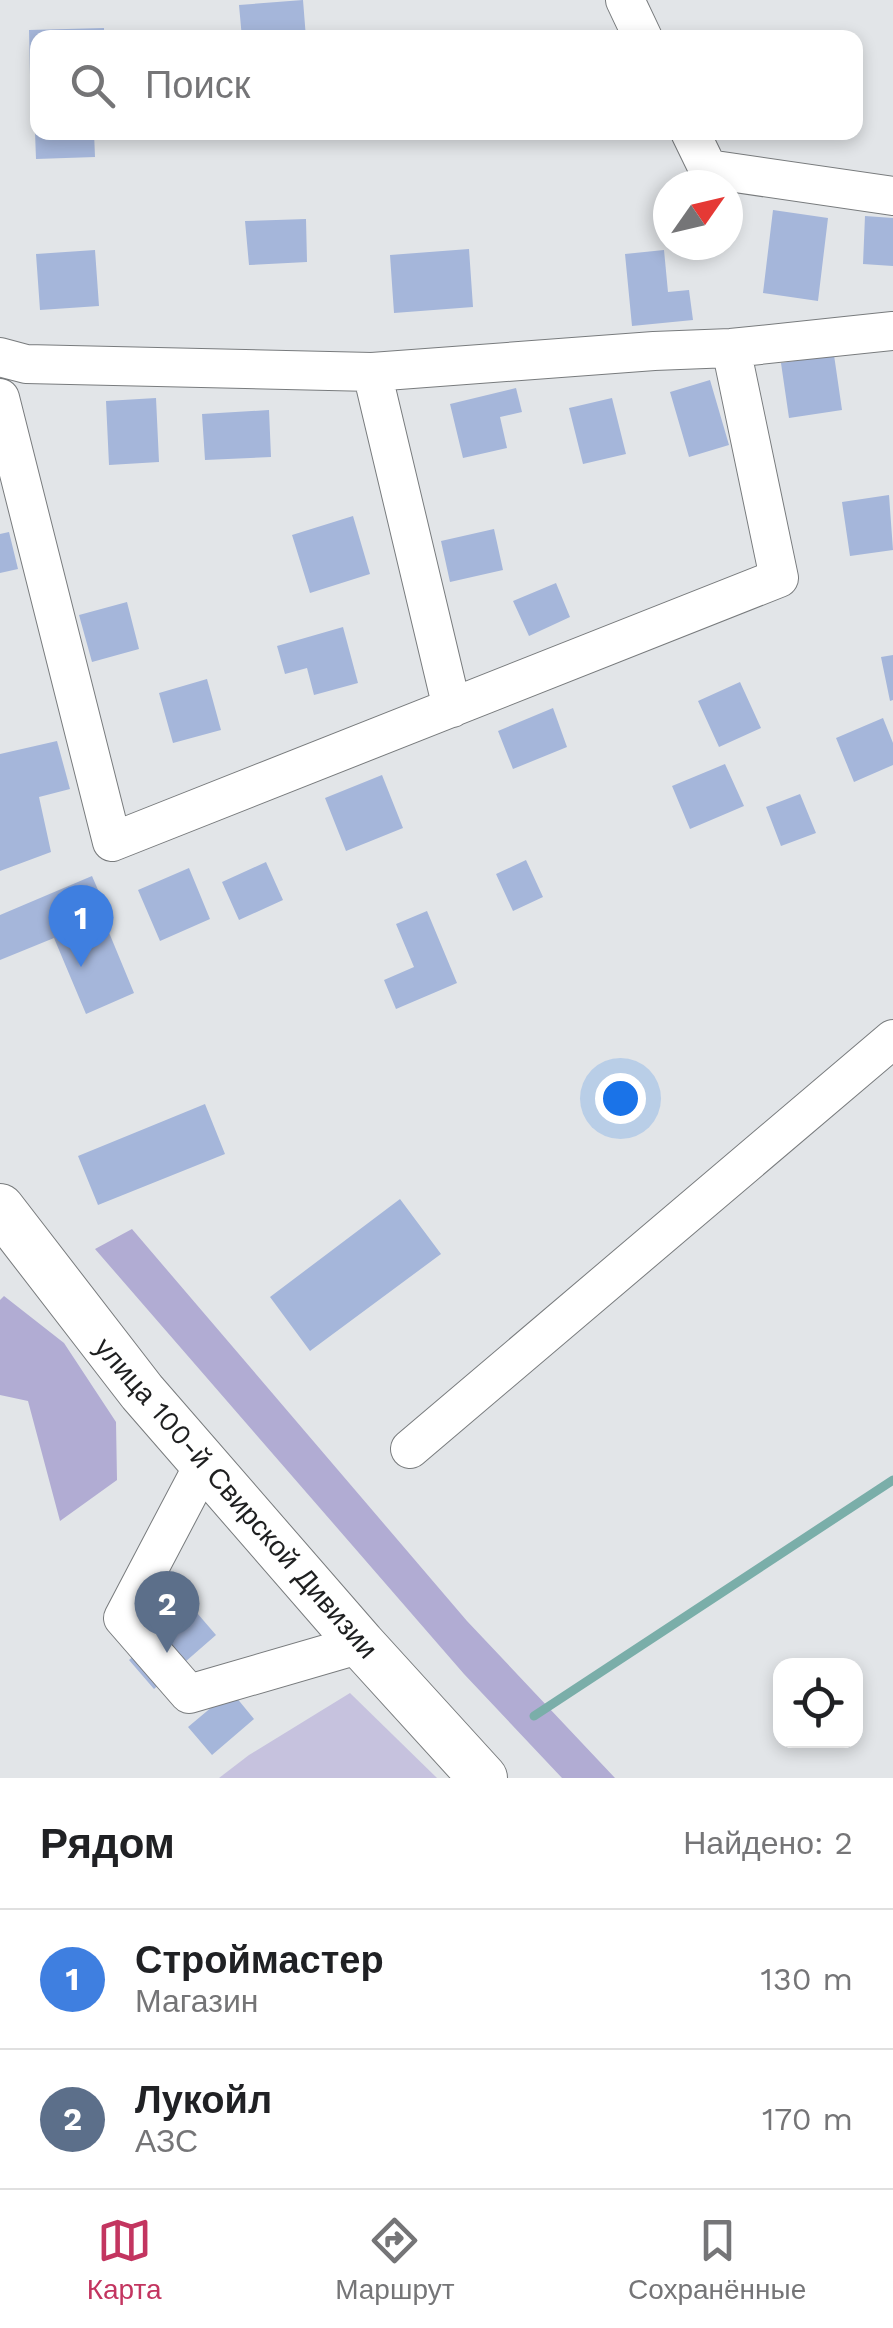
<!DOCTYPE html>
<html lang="ru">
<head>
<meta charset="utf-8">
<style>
	body { margin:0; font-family:"Work Sans",sans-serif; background:#f2f2f2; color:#202124 }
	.controls { position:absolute; right:30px; bottom:30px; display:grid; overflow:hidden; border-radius:20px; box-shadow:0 5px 15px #0003 }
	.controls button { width:90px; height:90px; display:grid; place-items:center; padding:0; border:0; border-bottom:2px solid #e0e0e0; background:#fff; color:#202124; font:50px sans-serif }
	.compass { position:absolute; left:653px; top:170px; width:90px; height:90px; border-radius:50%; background:#fff; box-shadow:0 5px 15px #0003; rotate:56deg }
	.you { position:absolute; left:620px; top:1098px; width:35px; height:35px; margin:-25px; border:8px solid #fff; border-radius:50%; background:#1a73e8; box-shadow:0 0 0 15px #1a73e833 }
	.badge { display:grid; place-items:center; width:65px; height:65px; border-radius:50%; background:#c33560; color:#fff; font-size:32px; font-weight:700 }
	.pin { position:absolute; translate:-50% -82px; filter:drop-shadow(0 2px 5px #0008) }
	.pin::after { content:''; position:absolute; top:52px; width:35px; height:30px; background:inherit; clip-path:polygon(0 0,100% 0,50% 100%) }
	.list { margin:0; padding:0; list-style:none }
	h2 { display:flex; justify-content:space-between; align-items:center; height:130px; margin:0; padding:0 40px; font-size:42px }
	h2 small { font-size:32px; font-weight:400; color:#757577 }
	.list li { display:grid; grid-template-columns:65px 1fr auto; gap:30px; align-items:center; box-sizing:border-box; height:140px; padding:0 40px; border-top:2px solid #e0e0e0 }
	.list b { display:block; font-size:38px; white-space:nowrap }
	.list p { margin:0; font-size:32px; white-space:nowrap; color:#757577 }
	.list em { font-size:32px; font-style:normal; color:#757577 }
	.icon { flex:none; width:55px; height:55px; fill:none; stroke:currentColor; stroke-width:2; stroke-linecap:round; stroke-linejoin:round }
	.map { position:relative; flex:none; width:893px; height:1778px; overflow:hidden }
	.search { position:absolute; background:#fff; box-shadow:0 5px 15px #0003; left:30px; right:30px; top:30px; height:110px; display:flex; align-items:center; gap:25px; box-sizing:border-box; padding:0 35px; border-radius:20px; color:#757577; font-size:38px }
	.sheet { height:410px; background:#fff }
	nav { display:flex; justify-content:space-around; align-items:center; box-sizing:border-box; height:140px; border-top:2px solid #e0e0e0; background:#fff; font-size:28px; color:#757577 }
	nav a { display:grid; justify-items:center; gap:5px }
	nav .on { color:#c33560 }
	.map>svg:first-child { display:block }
	.green { fill:#c6c2de }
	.forest { fill:#b1acd3 }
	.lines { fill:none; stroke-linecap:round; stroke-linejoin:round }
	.stream { stroke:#7aaea9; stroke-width:9 }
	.building { fill:#a5b6da }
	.minor-casing { stroke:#787b7d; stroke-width:40 }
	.major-casing { stroke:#787b7d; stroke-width:50 }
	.minor { stroke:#fff; stroke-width:38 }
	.major { stroke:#fff; stroke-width:48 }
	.labels { text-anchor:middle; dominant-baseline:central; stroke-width:10; stroke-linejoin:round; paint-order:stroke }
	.street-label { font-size:28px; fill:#1e1f20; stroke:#fff }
</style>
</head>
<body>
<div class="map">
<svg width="893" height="1778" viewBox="0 0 893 1778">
	<rect width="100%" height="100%" fill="#e2e5e8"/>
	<!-- green -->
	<path class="green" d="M 350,1693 L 437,1778 L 219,1778 L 249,1755 Z"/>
	<!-- forest -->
	<path class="forest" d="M 132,1229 L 467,1621 L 615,1778 L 562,1778 L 464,1674 L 95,1249 Z
		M 4,1296 L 64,1343 L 116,1422 L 117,1480 L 60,1521 L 28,1401 L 0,1395 L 0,1300 Z"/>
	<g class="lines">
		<!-- stream -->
		<path class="stream" d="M 534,1716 L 893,1480"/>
	</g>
	<!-- building -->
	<path class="building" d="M 303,0 L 306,38 L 242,38 L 239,5 Z
		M 104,28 L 104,38 L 38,38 L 38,75 L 30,75 L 29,30 Z
		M 430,30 L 430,38 L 380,38 L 380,31 Z
		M 35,132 L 94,132 L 95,157 L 36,159 Z
		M 773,210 L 828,218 L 818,301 L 763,293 Z
		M 865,216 L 893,218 L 893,266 L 863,264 Z
		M 306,219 L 307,262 L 249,265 L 245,221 Z
		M 469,249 L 473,307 L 394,313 L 390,255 Z
		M 95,250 L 99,306 L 40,310 L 36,254 Z
		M 664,250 L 668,292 L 689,290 L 693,320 L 632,326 L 625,254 Z
		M 834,355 L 842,410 L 789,418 L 781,363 Z
		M 710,380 L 729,445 L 689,457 L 670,392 Z
		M 516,388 L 522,412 L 500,417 L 507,448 L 463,458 L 450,404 Z
		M 156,398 L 159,462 L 109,465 L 106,401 Z
		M 612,398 L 626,454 L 583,464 L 569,408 Z
		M 269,410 L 271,457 L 205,460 L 202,414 Z
		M 889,495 L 893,550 L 850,556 L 842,502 Z
		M 353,516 L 370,574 L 310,593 L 292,535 Z
		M 494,529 L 503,570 L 450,582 L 441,541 Z
		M 9,532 L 18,569 L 0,573 L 0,534 Z
		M 556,583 L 570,617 L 529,636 L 513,601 Z
		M 127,602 L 139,649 L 92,662 L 79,615 Z
		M 343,627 L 358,683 L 314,695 L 307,668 L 285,674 L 277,646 Z
		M 893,655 L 893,700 L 890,701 L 881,657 Z
		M 207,679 L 221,730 L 173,743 L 159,693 Z
		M 740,682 L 761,728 L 719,747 L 698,701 Z
		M 553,708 L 567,747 L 513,769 L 498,731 Z
		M 883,718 L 893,743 L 893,765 L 854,782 L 836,738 Z
		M 57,741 L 70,789 L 39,797 L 51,852 L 0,871 L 0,754 Z
		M 725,764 L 744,806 L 690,829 L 672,786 Z
		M 382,775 L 403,828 L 346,851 L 325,798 Z
		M 800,794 L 816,833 L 781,846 L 766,807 Z
		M 526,860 L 543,897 L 513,911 L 496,874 Z
		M 266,862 L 283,900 L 239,920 L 222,882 Z
		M 189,868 L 210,919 L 160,941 L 138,890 Z
		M 92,876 L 108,913 L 103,918 L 134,993 L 86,1014 L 54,938 L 0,960 L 0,915 Z
		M 427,911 L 457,983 L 396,1009 L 384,980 L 414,967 L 396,924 Z
		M 205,1104 L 225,1154 L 98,1205 L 78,1156 Z
		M 400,1199 L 441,1254 L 310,1351 L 270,1297 Z
		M 191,1606 L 216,1635 L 154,1689 L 129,1660 Z
		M 231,1691 L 254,1719 L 212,1755 L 188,1727 Z"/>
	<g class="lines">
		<!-- minor casing -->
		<g class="minor-casing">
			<path id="minor" d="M 625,0 L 643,38
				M 690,132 L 708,169 L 893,196
				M 0,357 L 26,364 L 372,372 L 654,351 L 731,348 L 893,331
				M 372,372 L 452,708
				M 0,398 L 112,842 L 779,578 L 731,348
				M 410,1449 L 893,1039
				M 205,1462 L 123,1618 L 189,1694 L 361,1644"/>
		</g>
		<!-- major casing -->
		<g class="major-casing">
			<path id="major" d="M 0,1208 L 142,1392 L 361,1644 L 483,1778"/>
		</g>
		<!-- minor -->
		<use href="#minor" class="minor"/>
		<!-- major -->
		<use href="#major" class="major"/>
	</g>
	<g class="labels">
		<!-- street labels -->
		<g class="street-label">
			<text transform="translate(236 1498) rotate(49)">улица 100-й Свирской Дивизии</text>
		</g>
	</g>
</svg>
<div class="controls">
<button><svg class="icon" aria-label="locate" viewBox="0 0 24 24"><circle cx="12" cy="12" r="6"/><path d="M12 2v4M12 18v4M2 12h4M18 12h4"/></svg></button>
</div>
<svg class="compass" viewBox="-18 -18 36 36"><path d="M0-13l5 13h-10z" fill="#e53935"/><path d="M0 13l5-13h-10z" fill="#757577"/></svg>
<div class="you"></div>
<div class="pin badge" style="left:81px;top:967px;background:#3f7fe0">1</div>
<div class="pin badge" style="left:167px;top:1653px;background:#5c6f8a">2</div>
<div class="search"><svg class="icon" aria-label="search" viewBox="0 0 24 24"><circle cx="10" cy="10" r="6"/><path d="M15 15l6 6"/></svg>Поиск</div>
</div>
<section class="sheet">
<h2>Рядом<small>Найдено: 2</small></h2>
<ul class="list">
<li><span class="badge" style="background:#3f7fe0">1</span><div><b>Строймастер</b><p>Магазин</p></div><em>130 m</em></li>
<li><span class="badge" style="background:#5c6f8a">2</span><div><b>Лукойл</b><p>АЗС</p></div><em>170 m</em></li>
</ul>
</section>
<nav>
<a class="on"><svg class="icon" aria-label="map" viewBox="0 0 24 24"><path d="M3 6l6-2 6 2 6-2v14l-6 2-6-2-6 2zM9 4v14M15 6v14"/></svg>Карта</a>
<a><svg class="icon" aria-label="directions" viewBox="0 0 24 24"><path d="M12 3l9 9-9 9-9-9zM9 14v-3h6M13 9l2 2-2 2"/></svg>Маршрут</a>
<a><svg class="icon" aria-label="saved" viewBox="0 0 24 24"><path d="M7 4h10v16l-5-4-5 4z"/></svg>Сохранённые</a>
</nav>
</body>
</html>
